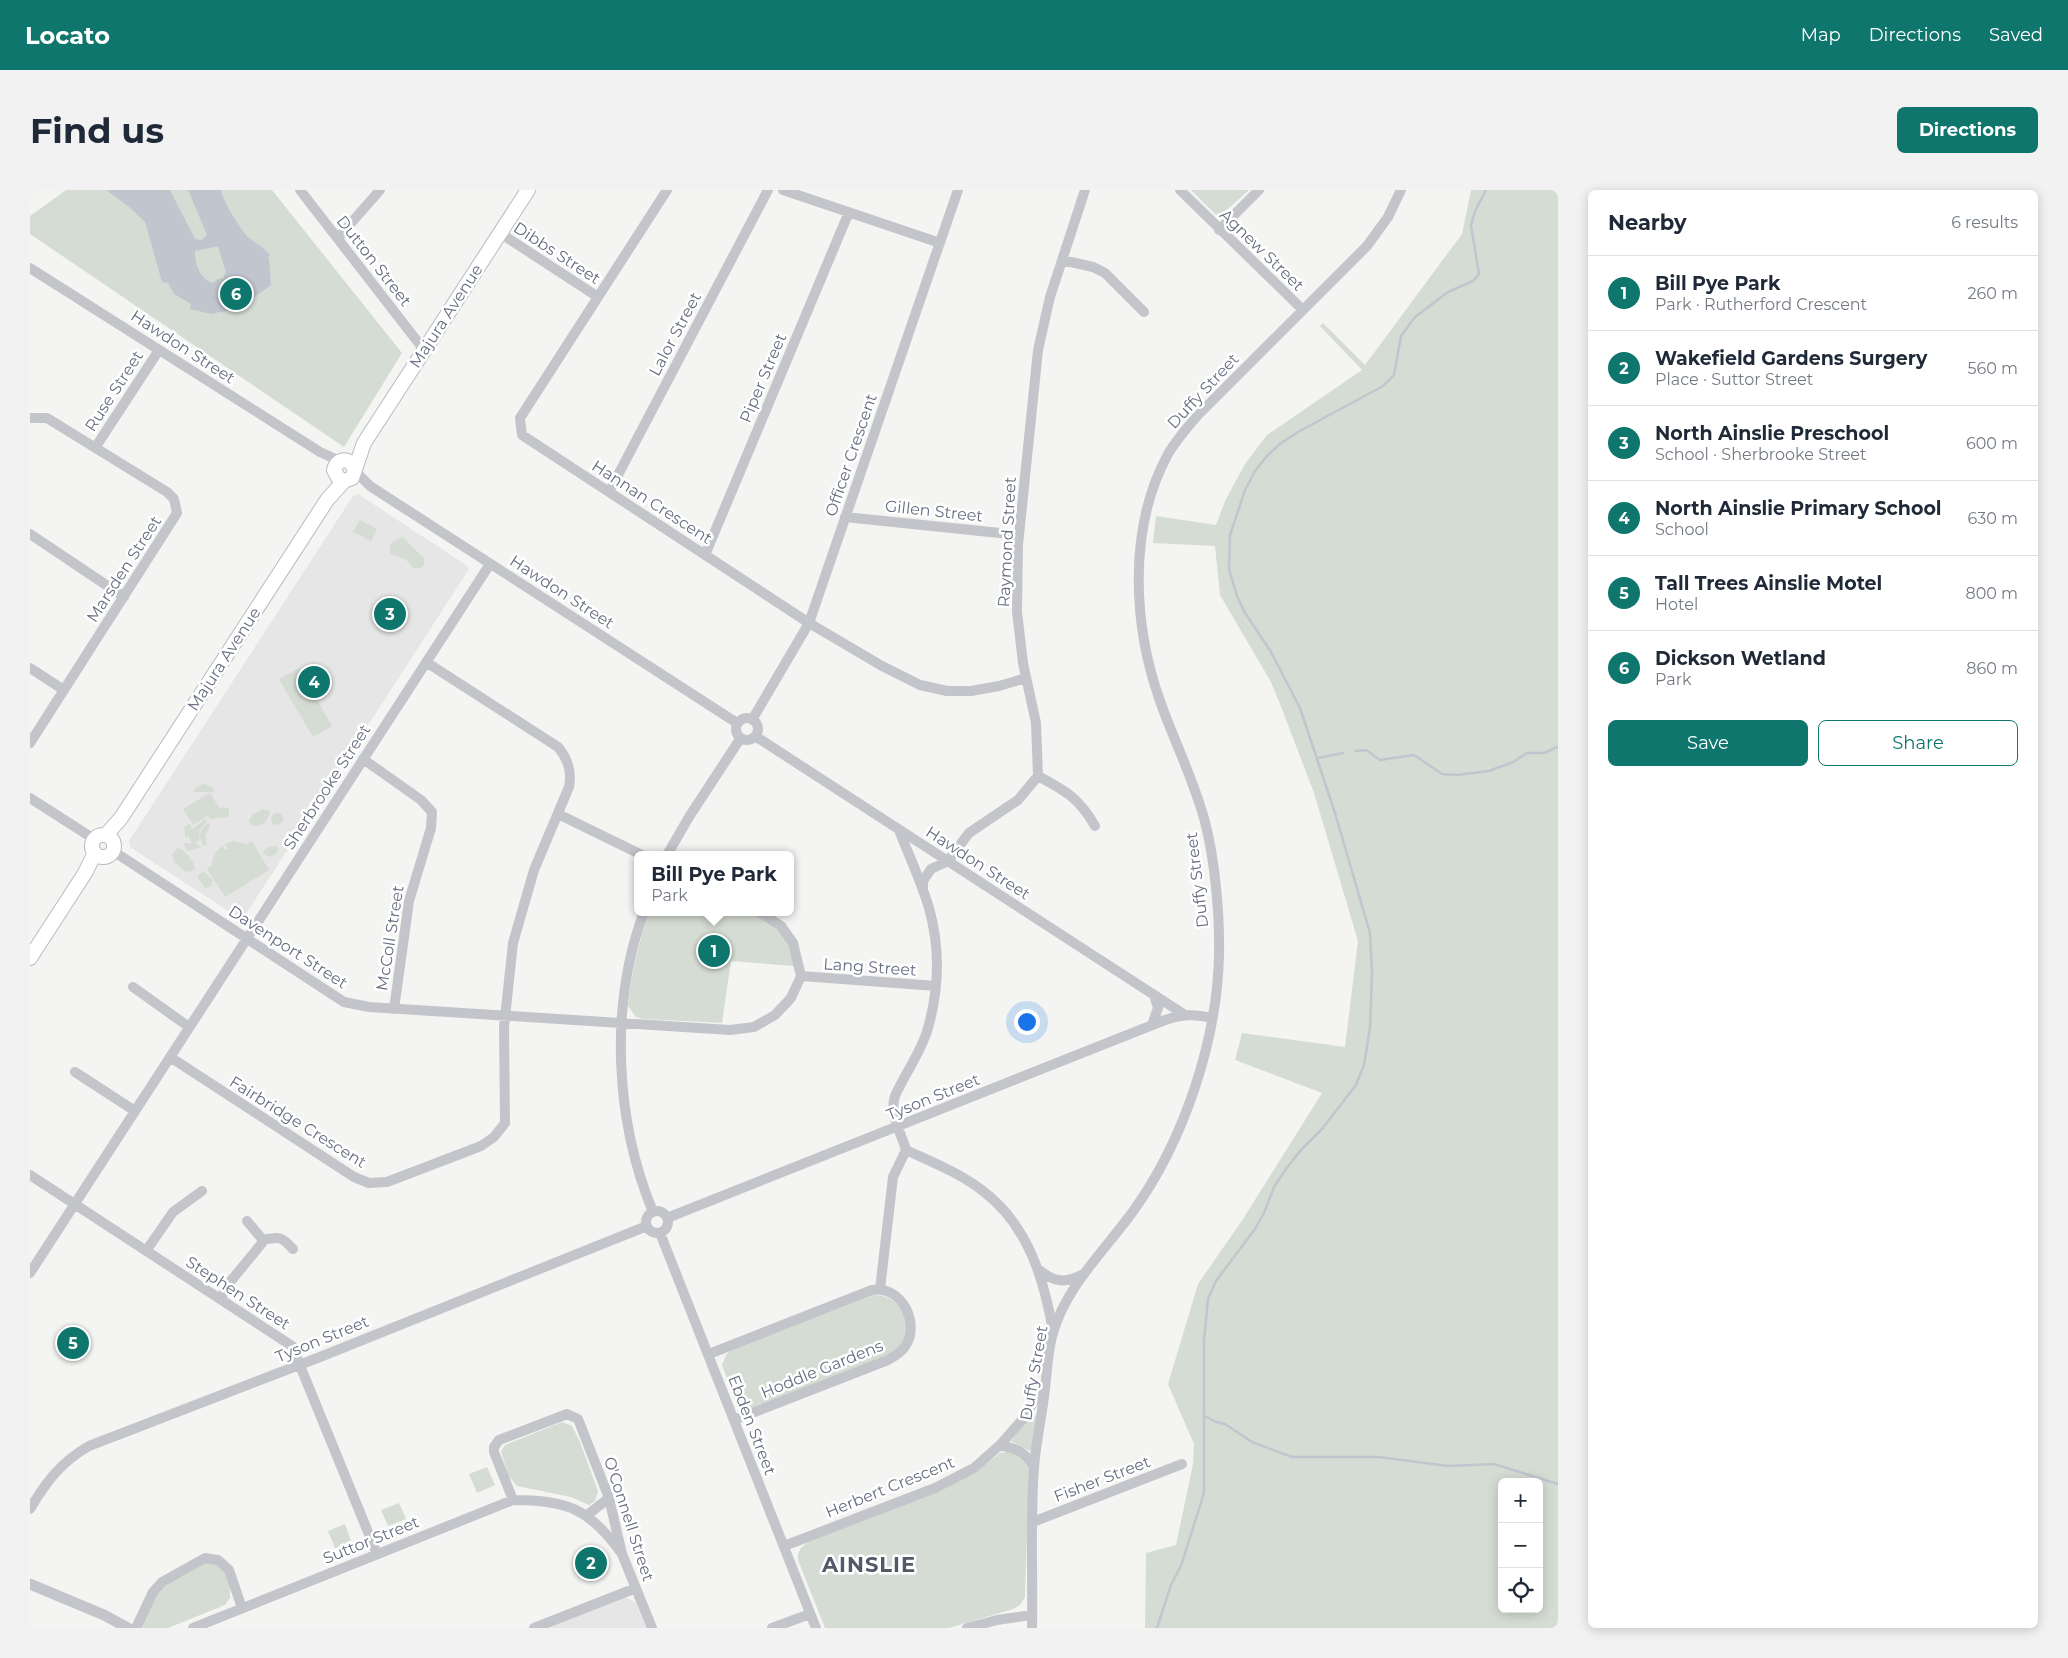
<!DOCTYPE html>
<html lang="en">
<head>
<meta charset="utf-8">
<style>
	body { margin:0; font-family:Montserrat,sans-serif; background:#f2f2f3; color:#1f2937 }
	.controls { position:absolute; right:15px; bottom:15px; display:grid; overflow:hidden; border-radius:8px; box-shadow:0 2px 12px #0003 }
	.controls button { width:45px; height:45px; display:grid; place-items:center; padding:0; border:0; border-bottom:1px solid #e0e1e3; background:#fff; color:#1f2937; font:25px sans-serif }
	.you { position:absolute; left:996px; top:831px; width:18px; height:18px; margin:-12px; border:4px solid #fff; border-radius:50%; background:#1a73e8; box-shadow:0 0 0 8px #1a73e833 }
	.badge { display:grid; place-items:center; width:32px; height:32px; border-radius:50%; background:#0f766e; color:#fff; font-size:16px; font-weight:700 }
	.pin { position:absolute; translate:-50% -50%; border:2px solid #fff; box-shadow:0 1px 5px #0006 }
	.popup { position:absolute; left:604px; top:661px; width:160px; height:65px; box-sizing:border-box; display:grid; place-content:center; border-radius:8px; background:#fff; filter:drop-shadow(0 1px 4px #0005); font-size:16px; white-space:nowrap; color:#747a83 }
	.popup b { font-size:19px; color:#1f2937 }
	.popup::after { content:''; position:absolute; left:50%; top:100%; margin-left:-10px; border:10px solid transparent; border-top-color:#fff }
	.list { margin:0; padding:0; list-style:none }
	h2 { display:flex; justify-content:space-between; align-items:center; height:65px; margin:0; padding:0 20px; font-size:21px }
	h2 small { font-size:16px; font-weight:400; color:#747a83 }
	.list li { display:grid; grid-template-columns:32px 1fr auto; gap:15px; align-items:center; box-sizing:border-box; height:75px; padding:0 20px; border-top:1px solid #e0e1e3 }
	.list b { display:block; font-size:19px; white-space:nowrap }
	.list p { margin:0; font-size:16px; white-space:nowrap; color:#747a83 }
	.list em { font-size:16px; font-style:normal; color:#747a83 }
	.actions { display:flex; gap:10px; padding:15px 20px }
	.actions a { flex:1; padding:11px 0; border:1px solid #0f766e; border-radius:8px; text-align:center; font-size:18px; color:#0f766e }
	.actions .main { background:#0f766e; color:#fff }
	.icon { flex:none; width:28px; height:28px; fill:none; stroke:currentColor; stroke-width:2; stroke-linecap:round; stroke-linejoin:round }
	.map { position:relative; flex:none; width:1528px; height:1438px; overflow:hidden; border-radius:8px }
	header { display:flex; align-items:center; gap:30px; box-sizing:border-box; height:70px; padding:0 25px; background:#0f766e; color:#fff }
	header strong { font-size:24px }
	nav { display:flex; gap:28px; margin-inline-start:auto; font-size:18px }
	.intro { display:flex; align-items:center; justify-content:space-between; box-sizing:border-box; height:120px; padding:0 30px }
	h1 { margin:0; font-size:35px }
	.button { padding:12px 22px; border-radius:8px; background:#0f766e; color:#fff; font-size:18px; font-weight:700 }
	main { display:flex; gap:30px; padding:0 30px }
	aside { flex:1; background:#fff; border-radius:8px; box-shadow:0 2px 12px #0003 }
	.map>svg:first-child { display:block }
	.built { fill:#e5e6e5 }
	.green { fill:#d5dcd3; fill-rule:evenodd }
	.water { fill:#c1c6ce; fill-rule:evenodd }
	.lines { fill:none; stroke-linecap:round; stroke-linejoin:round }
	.stream { stroke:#c1c6ce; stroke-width:2.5 }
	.secondary-casing { stroke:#b8bac0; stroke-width:16 }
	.minor { stroke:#c4c5ca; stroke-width:10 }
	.tertiary { stroke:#c4c5ca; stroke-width:11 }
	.secondary { stroke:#fff; stroke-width:14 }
	.labels { text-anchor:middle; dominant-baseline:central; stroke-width:5; stroke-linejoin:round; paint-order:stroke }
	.street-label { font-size:16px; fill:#666e81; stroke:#fff }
	.district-label { font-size:21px; font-weight:bold; letter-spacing:1px; fill:#535967; stroke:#fff }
</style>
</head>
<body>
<header>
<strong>Locato</strong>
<nav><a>Map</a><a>Directions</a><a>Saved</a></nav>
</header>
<div class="intro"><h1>Find us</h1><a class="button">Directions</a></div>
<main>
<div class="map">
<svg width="1528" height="1438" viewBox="0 0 1528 1438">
	<rect width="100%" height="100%" fill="#f4f5f2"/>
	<!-- built -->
	<path class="built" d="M 328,304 L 436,375 L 439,379 L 214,727 L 209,728 L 100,657 L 99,651 L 323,306 Z
		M 595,1407 L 606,1413 L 616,1438 L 508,1438 Z"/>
	<!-- green -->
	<path class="green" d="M 36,0 L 242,0 L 372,163 L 314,257 L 0,44 L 0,26 Z
		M 1161,0 L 1219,0 L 1190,26 L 1187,26 Z
		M 1441,0 L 1528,0 L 1528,1438 L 1115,1438 L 1116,1363 L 1146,1355 L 1163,1274 L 1164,1254 L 1138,1194 L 1168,1094 L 1213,1029 L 1292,903 L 1205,870 L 1212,843 L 1315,857 L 1328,751 L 1284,603 L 1250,514 L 1241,492 L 1190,405 L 1185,356 L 1123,353 L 1126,326 L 1186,335 L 1196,309 L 1215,274 L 1237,245 L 1332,180 L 1290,136 L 1293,133 L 1335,175 L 1432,44 ZM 1472,1292 L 1509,1292 L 1509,1419 L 1472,1419 Z
		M 330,330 L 347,339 L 341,351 L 323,342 Z
		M 372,347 L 394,368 L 394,375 L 390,378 L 383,378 C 380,375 378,370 374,369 C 365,365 355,366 362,352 Z
		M 269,478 L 302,536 L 283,547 L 249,489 Z
		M 174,594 L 183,597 L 184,602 L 163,602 L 167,597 Z
		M 180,603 L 190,619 L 194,617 L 199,619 L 199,627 L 180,629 L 178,626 L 163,635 L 153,619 Z
		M 233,619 L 240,621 C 239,631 231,639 221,635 L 219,631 L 222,625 Z
		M241 629a6 6 0 1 1 12 0a6 6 0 1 1-12 0Z
		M 176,629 L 177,631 L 169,641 L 170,650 L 165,653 L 171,657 L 157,661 L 154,655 L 155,653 L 165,653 L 160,651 L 159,646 L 155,647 L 154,637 L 160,634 L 162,639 Z
		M 178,633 L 180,636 L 175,646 L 177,655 L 174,656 C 168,648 169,640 178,633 Z
		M 204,651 L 217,654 L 222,651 L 239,680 L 195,707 L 177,679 L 182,675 C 182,668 186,661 192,656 L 195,660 L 198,659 L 195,654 Z
		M 246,656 L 249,659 C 245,666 240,669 233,663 L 238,657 Z
		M 147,658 C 155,659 165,672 165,680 L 156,682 L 145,673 L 142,665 Z
		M 174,681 L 183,691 L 181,696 L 175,698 L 167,686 Z
		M 619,722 L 722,722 L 746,736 L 760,757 L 764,776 L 701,771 L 692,833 L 614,829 L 606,827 L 598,816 C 601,784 609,753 619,722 Z
		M 844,1105 C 865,1105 882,1123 875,1144 C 874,1148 873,1153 871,1155 C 868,1159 862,1162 859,1165 L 723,1218 L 716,1219 L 706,1213 L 692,1175 L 696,1165 L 701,1160 Z
		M 1003,1223 L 1005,1224 L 1006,1229 L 1003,1260 L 1000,1261 L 981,1251 Z
		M 532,1232 L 542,1236 L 550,1252 L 568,1301 L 565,1311 L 559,1315 L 541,1307 L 487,1296 L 478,1285 L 471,1261 L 475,1255 Z
		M 981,1261 L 990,1267 L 999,1278 L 995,1407 L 990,1415 L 983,1419 L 919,1438 L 795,1438 L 768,1370 C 767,1360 772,1357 779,1351 L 943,1284 L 970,1263 Z
		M 457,1277 L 465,1295 L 447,1303 L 439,1284 Z
		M 369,1313 L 376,1329 L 358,1336 L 351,1320 Z
		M 315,1334 L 321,1351 L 305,1358 L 298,1341 Z
		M 175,1369 L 188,1372 L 195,1380 L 200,1396 L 200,1408 L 195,1415 L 138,1438 L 112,1438 L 111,1435 L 124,1403 Z"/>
	<!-- water -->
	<path class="water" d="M 76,0 L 140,0 L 165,49 L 171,50 L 177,45 L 158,0 L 191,0 C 192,10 211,40 219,48 C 226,54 235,57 240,66 L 238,67 C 241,77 240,86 241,95 L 218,112 L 215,110 L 205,119 L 181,124 L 160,119 L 161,114 L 144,104 L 138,93 L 132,92 L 115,32 L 99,17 ZM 184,57 L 188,57 L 196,82 L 193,88 L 187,89 L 183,93 C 170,89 165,75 165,61 Z"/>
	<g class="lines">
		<!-- stream -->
		<path class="stream" d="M 1326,561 L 1336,560 L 1350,570 L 1384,565 L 1412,584 L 1427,585 L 1459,581 L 1483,572 L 1497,563 L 1514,563 L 1528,557
			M 1288,568 L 1313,563
			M 1175,1226 L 1186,1232 L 1195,1234 L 1222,1252 L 1262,1267 L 1349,1267 L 1418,1276 L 1464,1274 L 1528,1294
			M 1127,1438 L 1141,1395 L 1151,1376 L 1174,1303 L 1174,1150 L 1178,1109 L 1186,1091 L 1225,1039 L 1234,1023 L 1244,997 L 1256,979 L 1270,961 L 1292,939 L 1326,895 L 1334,875 L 1340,838 L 1342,783 L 1340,743 L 1305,623 L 1270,518 L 1241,462 L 1214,421 L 1207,406 L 1199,379 L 1200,345 L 1215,300 L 1225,281 L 1237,266 L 1251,253 L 1268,242 L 1353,196 L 1364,185 L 1371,146 L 1385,127 L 1418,102 L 1443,91 L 1449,84 L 1441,35 L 1445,21 L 1456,0"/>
		<!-- secondary casing -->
		<g class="secondary-casing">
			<path id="secondary" d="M 325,279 L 320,272 C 312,268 306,272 304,280 L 309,289 L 314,291 L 322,288 L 334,253 L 498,0
				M62 656a11 11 0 1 1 22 0a11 11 0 1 1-22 0Z
				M 76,645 L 91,628 L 297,310 L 314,291
				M 0,768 L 55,683 L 65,663"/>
		</g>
		<!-- minor -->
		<path class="minor" d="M 270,0 L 394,160
			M 637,0 L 490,228 L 492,245 L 779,433 L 852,476 L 890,495 L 917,501 L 941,501 L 969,496 L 996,488
			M 753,0 L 910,53
			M 1150,0 L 1273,120
			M 1189,40 L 1229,0
			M 470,43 L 568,107
			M 308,48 L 350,0
			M 1032,70 L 1063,77 L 1075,83 L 1114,122
			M 0,78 L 290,262 L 310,271
			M 0,228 L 17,228 L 137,302 L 144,309 L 147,323 L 0,553
			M 65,258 L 129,160
			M 325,281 L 340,296 L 707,533
			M 579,302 L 738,0
			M 815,327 L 989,345
			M 0,344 L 94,407
			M 675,365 L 819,22
			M 0,478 L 34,500
			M706 539a11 11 0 1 1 22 0a11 11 0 1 1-22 0Z
			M 722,530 L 779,433 L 928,0
			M 725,546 L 1155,825
			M 333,569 L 391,610 L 402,622 L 401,638 L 379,711 L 364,819
			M 1008,586 C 1036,601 1049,608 1065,636
			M 0,608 L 64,649
			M 528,624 L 612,665
			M 869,640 C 879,666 891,691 899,718 C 910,757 909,799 898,838 C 891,863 875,883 865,906 C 859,925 871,942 876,960 C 902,972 930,983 953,1001 C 998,1035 1014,1089 1023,1141
			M 83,661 L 314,812 L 339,817 L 700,840 L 724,837 L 745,825 L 761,808 L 771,786 L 763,753 L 751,736 L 729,722
			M 637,665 L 659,627 L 710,549
			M 893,701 L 893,691 L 901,679 L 918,671 L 939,643 L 988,610 L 1008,586 L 1006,533 L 993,473 L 987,422 L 988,355 L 1008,160 L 1020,107 L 1055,0
			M 614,722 C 579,816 585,930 623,1022
			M 771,786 L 906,796
			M 103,797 L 159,837
			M 1122,835 L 1128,818 L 1124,805
			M 140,867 L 324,987 L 339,993 L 357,992 L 451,956 L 464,947 L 475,933 L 474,837 L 483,753 L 504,680 L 539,597 C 542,581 538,569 528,557 L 396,472
			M 45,882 L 105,921
			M 0,985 L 262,1156 L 347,1364
			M616 1032a11 11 0 1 1 22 0a11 11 0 1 1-22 0Z
			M 637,1028 L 1135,830 C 1152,824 1165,824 1182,828
			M 217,1031 L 233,1050
			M 630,1043 L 786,1438
			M 116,1061 L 143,1022 L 172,1001
			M 1009,1080 C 1024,1092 1036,1094 1053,1084
			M 0,1083 L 460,374
			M 850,1099 L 863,987 L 876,960
			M 190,1109 L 200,1092 L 232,1053 L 233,1050 C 250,1046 252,1047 263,1059
			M 679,1164 L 842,1100 C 871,1095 890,1132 876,1155 C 872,1162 865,1166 858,1170 L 704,1230
			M 970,1255 C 988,1259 994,1261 1004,1277
			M 483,1310 L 464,1262 L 464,1257 L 469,1250 L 537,1224 L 548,1229 L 579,1308 L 592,1364 L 622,1438
			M 0,1319 C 16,1292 31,1272 59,1256 L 290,1167 L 617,1036
			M 556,1326 L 579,1308
			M 1003,1332 L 1152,1274
			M 754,1356 L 905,1298 L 944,1278 L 970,1255 L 993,1229 L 1014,1195
			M 106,1438 L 123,1402 L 132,1392 L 175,1368 L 188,1370 L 199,1380 L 212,1418
			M 163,1438 L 483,1310 C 538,1310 560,1319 592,1364
			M 504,1438 L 606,1398
			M 742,1438 L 780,1424
			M 937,1438 L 967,1430 L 1002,1425
			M 1002,1438 C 1003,1384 1000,1330 1004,1277 C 1006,1253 1011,1230 1014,1207 C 1017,1186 1017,1163 1023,1143 C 1036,1096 1077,1058 1104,1020 C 1154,950 1187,851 1189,766 C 1190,726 1185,670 1175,632 C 1164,590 1144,551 1130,511 C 1103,435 1098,339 1137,266 C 1145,251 1157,238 1168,225 L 1337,56 L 1358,27 L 1371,0"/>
		<!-- tertiary -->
		<path class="tertiary" d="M 0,1394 L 74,1425 L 98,1438"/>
		<!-- secondary -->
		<use href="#secondary" class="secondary"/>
	</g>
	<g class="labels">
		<!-- street labels -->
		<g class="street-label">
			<text transform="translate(1232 60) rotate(44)">Agnew Street</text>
			<text transform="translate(527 63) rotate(33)">Dibbs Street</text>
			<text transform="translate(344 71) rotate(52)">Dutton Street</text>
			<text transform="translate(416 126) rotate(-57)">Majura Avenue</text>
			<text transform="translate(645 144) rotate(-62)">Lalor Street</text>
			<text transform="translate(153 157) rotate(33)">Hawdon Street</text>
			<text transform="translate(733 188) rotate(-67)">Piper Street</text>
			<text transform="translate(84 201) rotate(-57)">Ruse Street</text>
			<text transform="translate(1173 201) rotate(-47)">Duffy Street</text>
			<text transform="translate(821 265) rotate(-71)">Officer Crescent</text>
			<text transform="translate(622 312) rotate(33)">Hannan Crescent</text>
			<text transform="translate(904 321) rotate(6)">Gillen Street</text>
			<text transform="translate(977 352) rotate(-87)">Raymond Street</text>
			<text transform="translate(94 379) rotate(-57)">Marsden Street</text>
			<text transform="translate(532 402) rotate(33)">Hawdon Street</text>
			<text transform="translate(194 469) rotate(-57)">Majura Avenue</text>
			<text transform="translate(297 597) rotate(-57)">Sherbrooke Street</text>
			<text transform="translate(948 673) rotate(33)">Hawdon Street</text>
			<text transform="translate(1167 690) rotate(-97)">Duffy Street</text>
			<text transform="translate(360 748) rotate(-81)">McColl Street</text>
			<text transform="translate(258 757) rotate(33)">Davenport Street</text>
			<text transform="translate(840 777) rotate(4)">Lang Street</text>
			<text transform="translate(903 907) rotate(-22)">Tyson Street</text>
			<text transform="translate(268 932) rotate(32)">Fairbridge Crescent</text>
			<text transform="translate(208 1103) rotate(33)">Stephen Street</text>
			<text transform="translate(292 1149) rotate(-22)">Tyson Street</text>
			<text transform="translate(792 1179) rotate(-22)">Hoddle Gardens</text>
			<text transform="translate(1004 1183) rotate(-80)">Duffy Street</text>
			<text transform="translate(722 1235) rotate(69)">Ebden Street</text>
			<text transform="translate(1072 1289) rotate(-21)">Fisher Street</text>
			<text transform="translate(860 1297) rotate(-22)">Herbert Crescent</text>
			<text transform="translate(599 1329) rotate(72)">O'Connell Street</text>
			<text transform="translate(341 1350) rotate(-22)">Suttor Street</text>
		</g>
		<!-- district labels -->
		<g class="district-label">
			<text x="839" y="1374">AINSLIE</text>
		</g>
	</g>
</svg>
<div class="controls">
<button>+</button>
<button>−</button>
<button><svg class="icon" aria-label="locate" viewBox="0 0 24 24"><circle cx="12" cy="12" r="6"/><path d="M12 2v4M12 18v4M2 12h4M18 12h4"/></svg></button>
</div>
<div class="you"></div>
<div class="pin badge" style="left:684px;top:761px">1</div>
<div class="popup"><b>Bill Pye Park</b>Park</div>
<div class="pin badge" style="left:561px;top:1373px">2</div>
<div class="pin badge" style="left:360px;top:424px">3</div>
<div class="pin badge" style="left:284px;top:492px">4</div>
<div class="pin badge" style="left:43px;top:1153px">5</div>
<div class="pin badge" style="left:206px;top:104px">6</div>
</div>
<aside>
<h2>Nearby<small>6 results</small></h2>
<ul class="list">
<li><span class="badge">1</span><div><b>Bill Pye Park</b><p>Park · Rutherford Crescent</p></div><em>260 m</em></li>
<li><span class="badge">2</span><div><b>Wakefield Gardens Surgery</b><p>Place · Suttor Street</p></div><em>560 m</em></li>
<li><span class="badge">3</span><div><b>North Ainslie Preschool</b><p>School · Sherbrooke Street</p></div><em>600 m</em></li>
<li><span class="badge">4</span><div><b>North Ainslie Primary School</b><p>School</p></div><em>630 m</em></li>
<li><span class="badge">5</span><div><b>Tall Trees Ainslie Motel</b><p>Hotel</p></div><em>800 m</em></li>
<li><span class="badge">6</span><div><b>Dickson Wetland</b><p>Park</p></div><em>860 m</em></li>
</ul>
<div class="actions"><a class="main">Save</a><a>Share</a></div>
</aside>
</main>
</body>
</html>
